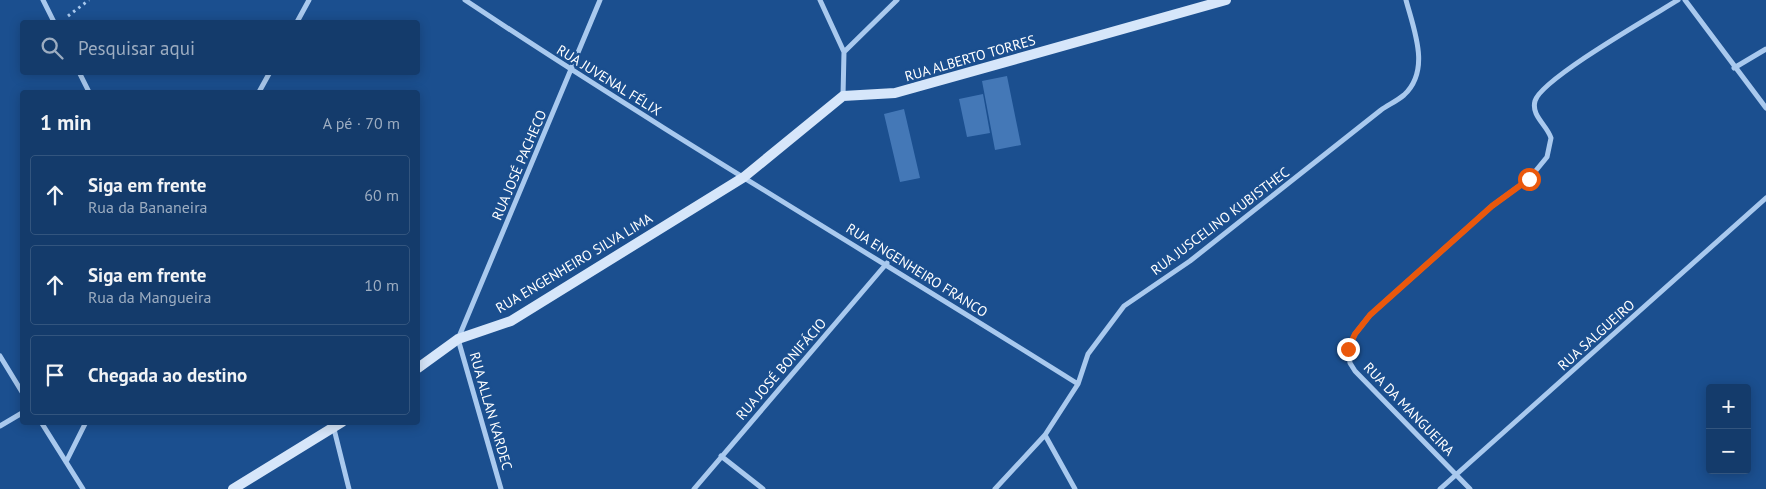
<!DOCTYPE html>
<html lang="pt">
<head>
<meta charset="utf-8">
<style>
	body { margin:0; font-family:"PT Sans",sans-serif; background:#1d4271; color:#f1f3f6 }
	.controls { position:absolute; right:15px; bottom:15px; display:grid; overflow:hidden; border-radius:5px; box-shadow:0 2px 12px #0003 }
	.controls button { width:45px; height:45px; display:grid; place-items:center; padding:0; border:0; border-bottom:1px solid #33557e; background:#143b6b; color:#f1f3f6; font:25px sans-serif }
	.stop { position:absolute; width:15px; height:15px; margin:-11px; border:4px solid #ea580c; border-radius:50%; background:#fff }
	.stop.end { background:#ea580c; border-color:#fff; box-shadow:0 1px 5px #0008 }
	.list { margin:0; padding:0; list-style:none }
	h2 { display:flex; justify-content:space-between; align-items:center; height:65px; margin:0; padding:0 20px; font-size:21px }
	h2 small { font-size:16px; font-weight:400; color:#9dadc1 }
	.list li { display:grid; grid-template-columns:32px 1fr auto; gap:15px; align-items:center; box-sizing:border-box; height:80px; margin:0 10px 10px; padding:0 10px; border:1px solid #33557e; border-radius:5px }
	.list b { display:block; font-size:19px; white-space:nowrap }
	.list p { margin:0; font-size:16px; white-space:nowrap; color:#9dadc1 }
	.list em { font-size:16px; font-style:normal; color:#9dadc1 }
	.icon { flex:none; width:28px; height:28px; fill:none; stroke:currentColor; stroke-width:2; stroke-linecap:round; stroke-linejoin:round }
	.map { position:relative; flex:none; width:1766px; height:489px; overflow:hidden }
	.search { position:absolute; background:#143b6b; box-shadow:0 2px 12px #0003; left:20px; top:20px; width:400px; height:55px; display:flex; align-items:center; gap:12px; box-sizing:border-box; padding:0 18px; border-radius:5px; color:#9dadc1; font-size:19px }
	.panel { position:absolute; background:#143b6b; box-shadow:0 2px 12px #0003; left:20px; top:90px; width:400px; height:335px; border-radius:5px }
	.map>svg:first-child { display:block }
	.building { fill:#4478b7 }
	.lines { fill:none; stroke-linecap:round; stroke-linejoin:round }
	.path { stroke:#a9c9ee; stroke-width:3; stroke-dasharray:2.5 4; stroke-linecap:butt }
	.street { stroke:#a9c9ee; stroke-width:5 }
	.secondary { stroke:#d6e6fa; stroke-width:10 }
	.route { stroke:#ea580c; stroke-width:6 }
	.labels { text-anchor:middle; dominant-baseline:central; stroke-width:5; stroke-linejoin:round; paint-order:stroke }
	.street-label { font-size:14px; fill:#fff; stroke:#1b4f8f }
</style>
</head>
<body>
<div class="map">
<svg width="1766" height="489" viewBox="0 0 1766 489">
	<rect width="100%" height="100%" fill="#1b4f8f"/>
	<!-- building -->
	<path class="building" d="M 1007,76 L 1021,145 L 995,150 L 982,81 Z
		M 983,94 L 990,133 L 967,137 L 959,99 Z
		M 904,109 L 920,178 L 900,182 L 884,114 Z"/>
	<g class="lines">
		<!-- path -->
		<path class="path" d="M 68,16 L 89,0"/>
		<!-- street -->
		<path class="street" d="M 43,0 L 54,22
			M 465,0 C 665,133 874,256 1078,384
			M 820,0 L 844,52 L 843,96
			M 1685,0 L 1766,108
			M 297,22 L 309,0
			M 844,52 L 897,0
			M 1734,68 L 1766,49
			M 79,72 L 89,92
			M 259,92 L 270,72
			M 0,356 L 22,392
			M 41,422 L 83,489
			M 329,422 L 334,429 L 349,489
			M 0,426 L 22,413
			M 1045,435 L 1075,489
			M 721,456 L 763,489
			M 66,462 L 86,422
			M 501,489 L 458,339 L 600,0
			M 694,489 L 887,263
			M 995,489 L 1045,435 L 1078,384 L 1088,354 L 1124,306 L 1190,261 L 1381,110 C 1388,105 1397,101 1404,95 C 1431,70 1414,30 1406,0
			M 1440,489 L 1766,198
			M 1470,489 L 1355,371 L 1350,363 L 1348,349 L 1355,334 L 1370,315 L 1492,206 L 1529,179 L 1547,157 L 1551,138 C 1547,125 1531,116 1535,101 C 1541,79 1654,15 1678,0"/>
		<!-- secondary -->
		<path class="secondary" d="M 418,368 L 458,339 L 511,321 L 744,177 L 843,96 L 895,93 L 1226,0
			M 233,489 L 342,422"/>
	</g>
	<g class="lines">
		<!-- route -->
		<path class="route" d="M 1348,349 L 1355,334 L 1370,315 L 1492,206 L 1529,179"/>
	</g>
	<g class="labels">
		<!-- street labels -->
		<g class="street-label">
			<text transform="translate(970 58) rotate(-16)">RUA ALBERTO TORRES</text>
			<text transform="translate(609 80) rotate(32)">RUA JUVENAL FÉLIX</text>
			<text transform="translate(519 165) rotate(-67)">RUA JOSÉ PACHECO</text>
			<text transform="translate(1220 221) rotate(-37)">RUA JUSCELINO KUBISTHEC</text>
			<text transform="translate(574 263) rotate(-31)">RUA ENGENHEIRO SILVA LIMA</text>
			<text transform="translate(917 270) rotate(32)">RUA ENGENHEIRO FRANCO</text>
			<text transform="translate(1596 335) rotate(-42)">RUA SALGUEIRO</text>
			<text transform="translate(781 369) rotate(-49)">RUA JOSÉ BONIFÁCIO</text>
			<text transform="translate(1409 409) rotate(46)">RUA DA MANGUEIRA</text>
			<text transform="translate(491 411) rotate(74)">RUA ALLAN KARDEC</text>
		</g>
	</g>
</svg>
<div class="controls">
<button>+</button>
<button>−</button>
</div>
<div class="stop" style="left:1529px;top:179px"></div>
<div class="stop end" style="left:1348px;top:349px"></div>
<div class="search"><svg class="icon" aria-label="search" viewBox="0 0 24 24"><circle cx="10" cy="10" r="6"/><path d="M15 15l6 6"/></svg>Pesquisar aqui</div>
<section class="panel">
<h2>1 min<small>A pé · 70 m</small></h2>
<ul class="list">
<li><svg class="icon" aria-label="ahead" viewBox="0 0 24 24"><path d="M12 20V5M6 11l6-6 6 6"/></svg><div><b>Siga em frente</b><p>Rua da Bananeira</p></div><em>60 m</em></li>
<li><svg class="icon" aria-label="ahead" viewBox="0 0 24 24"><path d="M12 20V5M6 11l6-6 6 6"/></svg><div><b>Siga em frente</b><p>Rua da Mangueira</p></div><em>10 m</em></li>
<li><svg class="icon" aria-label="arrive" viewBox="0 0 24 24"><path d="M6 21V4h12l-3 4 3 4H6"/></svg><div><b>Chegada ao destino</b></div></li>
</ul>
</section>
</div>
</body>
</html>
